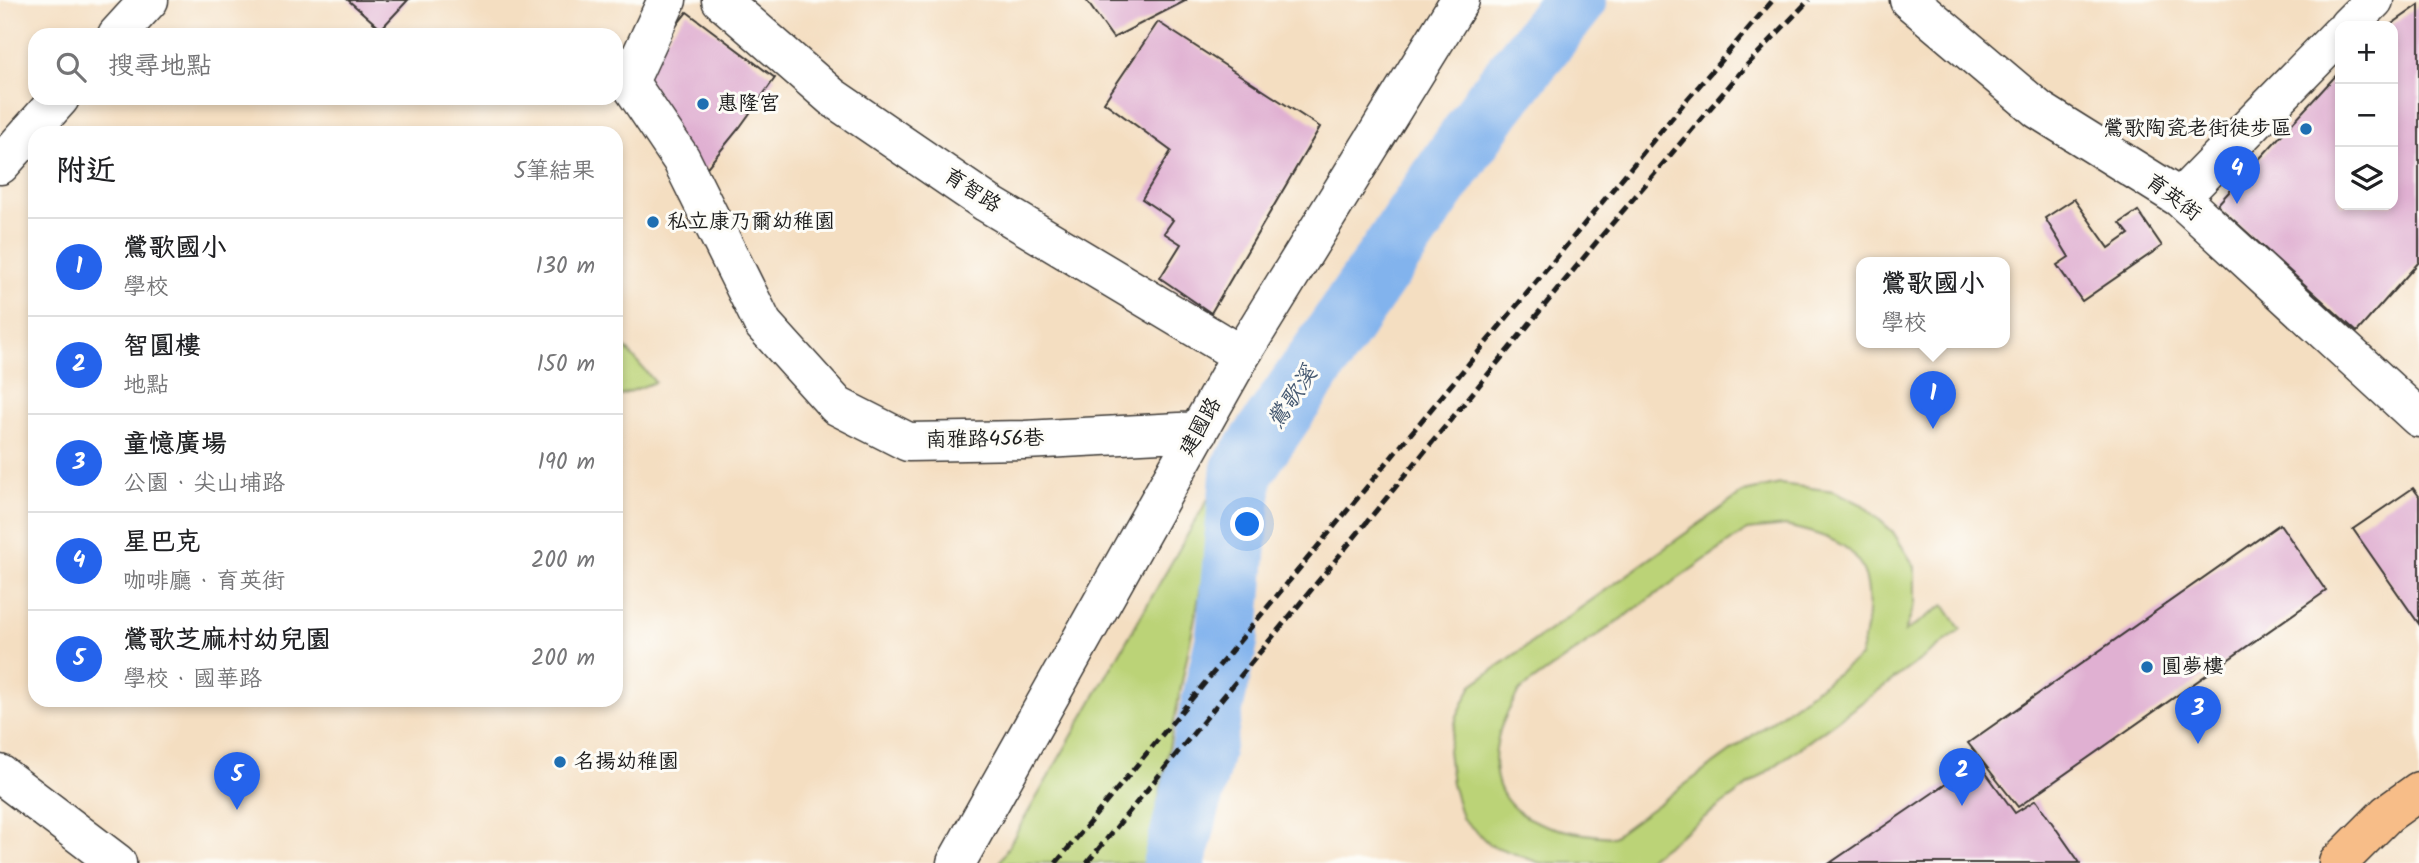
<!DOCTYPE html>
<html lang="zh-TW">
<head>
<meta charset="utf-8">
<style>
	body { margin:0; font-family:Kalam,"LXGW WenKai TC",sans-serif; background:#f6f6f6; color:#202124 }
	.controls { position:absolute; right:21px; top:21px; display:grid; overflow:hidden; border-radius:14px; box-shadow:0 4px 10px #0003 }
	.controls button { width:63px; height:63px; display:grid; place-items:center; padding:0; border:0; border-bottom:2px solid #e0e0e0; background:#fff; color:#202124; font:35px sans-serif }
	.you { position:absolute; left:1248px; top:525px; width:24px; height:24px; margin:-18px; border:5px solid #fff; border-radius:50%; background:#1a73e8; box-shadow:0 0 0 10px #1a73e833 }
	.badge { display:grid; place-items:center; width:46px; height:46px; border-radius:50%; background:#2563eb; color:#fff; font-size:23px; font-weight:700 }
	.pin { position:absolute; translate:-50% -58px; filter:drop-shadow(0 2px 4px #0008) }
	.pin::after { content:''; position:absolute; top:37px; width:24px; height:21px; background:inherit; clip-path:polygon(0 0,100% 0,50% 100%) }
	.popup { position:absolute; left:1856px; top:257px; width:154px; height:91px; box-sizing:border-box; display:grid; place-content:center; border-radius:14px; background:#fff; filter:drop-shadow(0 2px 5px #0005); font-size:23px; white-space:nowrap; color:#757577 }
	.popup b { font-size:26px; color:#202124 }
	.popup::after { content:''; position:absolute; left:50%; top:100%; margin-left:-14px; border:14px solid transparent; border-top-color:#fff }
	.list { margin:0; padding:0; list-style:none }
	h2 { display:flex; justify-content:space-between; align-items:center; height:91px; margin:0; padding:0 28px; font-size:30px }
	h2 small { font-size:23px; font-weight:400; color:#757577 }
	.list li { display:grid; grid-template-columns:46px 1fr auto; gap:21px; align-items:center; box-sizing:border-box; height:98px; padding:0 28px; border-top:2px solid #e0e0e0 }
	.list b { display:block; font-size:26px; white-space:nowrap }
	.list p { margin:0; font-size:23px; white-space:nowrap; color:#757577 }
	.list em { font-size:23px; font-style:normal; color:#757577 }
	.icon { flex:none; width:38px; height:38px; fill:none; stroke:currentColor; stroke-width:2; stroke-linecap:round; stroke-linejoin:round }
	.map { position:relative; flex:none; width:2419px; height:863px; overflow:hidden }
	.search { position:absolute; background:#fff; box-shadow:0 4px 10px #0003; left:28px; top:28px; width:595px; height:77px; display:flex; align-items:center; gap:18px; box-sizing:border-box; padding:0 24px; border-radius:21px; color:#757577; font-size:26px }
	.panel { position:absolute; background:#fff; box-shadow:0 4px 10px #0003; left:28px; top:126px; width:595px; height:581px; border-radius:21px }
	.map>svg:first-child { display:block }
	.green { fill:#bbd377; stroke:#6c784a; stroke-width:2; fill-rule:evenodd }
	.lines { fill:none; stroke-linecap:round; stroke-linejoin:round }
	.river { stroke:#82b3ed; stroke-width:63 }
	.building { fill:#e0b0d2 }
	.minor-casing { stroke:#3c3935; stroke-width:41 }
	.major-casing { stroke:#3c3935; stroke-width:41 }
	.minor { stroke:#fff; stroke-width:38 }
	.major { stroke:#f7bd88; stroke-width:38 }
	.rail { stroke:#1c1c1c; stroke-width:5; stroke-dasharray:10 5; stroke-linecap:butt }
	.poi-dot { fill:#1f6fb2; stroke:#fdfcf7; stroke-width:2.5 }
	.labels { text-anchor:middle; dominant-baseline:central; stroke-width:6; stroke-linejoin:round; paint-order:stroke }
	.poi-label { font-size:21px; fill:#1c1c1c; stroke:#fdfcf7; text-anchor:start }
	.street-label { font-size:21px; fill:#1c1c1c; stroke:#fdfcf7 }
	.water-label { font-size:23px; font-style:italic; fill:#455870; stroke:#fdfcf7 }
</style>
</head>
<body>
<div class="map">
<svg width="2419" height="863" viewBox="0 0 2419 863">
	<rect width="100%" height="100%" fill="#fdfcf7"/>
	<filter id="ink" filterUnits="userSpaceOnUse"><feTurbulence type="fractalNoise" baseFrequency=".0143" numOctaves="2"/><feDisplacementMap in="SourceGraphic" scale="14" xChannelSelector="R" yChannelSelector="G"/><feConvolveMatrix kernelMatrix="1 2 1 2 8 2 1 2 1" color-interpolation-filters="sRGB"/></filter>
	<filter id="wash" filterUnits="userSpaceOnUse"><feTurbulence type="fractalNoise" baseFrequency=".00686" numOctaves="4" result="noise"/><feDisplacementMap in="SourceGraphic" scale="28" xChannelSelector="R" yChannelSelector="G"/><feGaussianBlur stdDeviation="1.57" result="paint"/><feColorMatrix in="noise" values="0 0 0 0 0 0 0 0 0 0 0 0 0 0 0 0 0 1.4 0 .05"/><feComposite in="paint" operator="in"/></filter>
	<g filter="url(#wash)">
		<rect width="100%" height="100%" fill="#f4dec1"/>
		<!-- green -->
		<path class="green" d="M 616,337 L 655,382 L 616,397 Z
			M 1224,471 L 1146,863 L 999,863 Z
			M 1780,484 L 1834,491 L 1863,505 L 1893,532 L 1915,567 L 1915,603 L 1905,632 L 1944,605 L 1961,630 L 1642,863 L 1540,863 L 1490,845 L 1462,818 L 1452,784 L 1448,750 L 1457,716 L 1472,685 L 1744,492 ZM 1786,526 C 1805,531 1826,535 1843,546 C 1879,569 1869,622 1860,657 L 1613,837 C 1544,832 1476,816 1500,730 C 1504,717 1513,703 1519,691 L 1747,530 Z"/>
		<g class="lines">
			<!-- river -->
			<path class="river" d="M 1174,863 L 1198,770 L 1227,639 L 1242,471 L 1493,104 L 1575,0"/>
		</g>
		<g id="blocks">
			<!-- building -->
			<path class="building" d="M 348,0 L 408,0 L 381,29 Z
				M 1086,0 L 1187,0 L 1113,38 Z
				M 2419,5 L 2419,262 L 2357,332 L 2217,205 L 2340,71 L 2340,205 L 2393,205 L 2393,26 L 2389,26 Z
				M 687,12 L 775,78 L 740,127 L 700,176 L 633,81 Z
				M 1158,22 L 1320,127 L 1211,313 L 1160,278 L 1181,244 L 1164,233 L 1173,220 L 1142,199 L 1171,151 L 1104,102 Z
				M 2074,199 L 2109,248 L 2129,234 L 2120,223 L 2138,211 L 2162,246 L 2082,301 L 2057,265 L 2069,257 L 2045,218 Z
				M 2413,488 L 2419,496 L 2419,624 L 2353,529 Z
				M 2280,524 L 2326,591 L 2018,807 L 1968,743 Z
				M 1978,762 L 2015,813 L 2036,800 L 2080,863 L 1830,863 Z"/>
		</g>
	</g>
	<g filter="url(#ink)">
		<use href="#blocks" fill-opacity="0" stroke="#3c3935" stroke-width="2"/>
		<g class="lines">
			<!-- minor casing -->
			<g class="minor-casing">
				<path id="minor" d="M 667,0 L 629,82 L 681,159 L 763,324 L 837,406 L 908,442 L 1025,440 L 1199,431
					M 721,0 L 832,97 L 987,203 L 1241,355
					M 1909,0 L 2039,110 L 2180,198 L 2419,418
					M 2348,26 L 2374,0
					M 117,35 L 149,0
					M 0,165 L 60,98
					M 2180,198 L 2340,34
					M 0,774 L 117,863
					M 956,863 L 1241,355 L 1460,0"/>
			</g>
			<!-- major casing -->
			<g class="major-casing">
				<path id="major" d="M 2338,863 L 2387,814 L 2419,791"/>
			</g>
			<!-- minor -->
			<use href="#minor" class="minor"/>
			<!-- major -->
			<use href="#major" class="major"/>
			<!-- rail -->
			<path class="rail" d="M 1056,863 L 1685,102 L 1773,0
				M 1087,863 L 1599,239 L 1747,65 L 1809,0"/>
		</g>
	</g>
	<!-- markers -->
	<g class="poi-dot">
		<circle cx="703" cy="104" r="7"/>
		<circle cx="2306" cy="129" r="7"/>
		<circle cx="653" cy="222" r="7"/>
		<circle cx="2147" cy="667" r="7"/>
		<circle cx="560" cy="762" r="7"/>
	</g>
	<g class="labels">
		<!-- poi labels -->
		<g class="poi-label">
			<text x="717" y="104">惠隆宮</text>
			<text x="2292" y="129" text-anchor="end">鶯歌陶瓷老街徒步區</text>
			<text x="667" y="222">私立康乃爾幼稚園</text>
			<text x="2161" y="667">圓夢樓</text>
			<text x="574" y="762">名揚幼稚園</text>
		</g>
		<!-- street labels -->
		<g class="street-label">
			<text transform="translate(972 191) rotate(33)">育智路</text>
			<text transform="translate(2173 198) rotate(37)">育英街</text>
			<text transform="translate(1201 427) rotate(-61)">建國路</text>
			<text transform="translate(985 440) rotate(-1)">南雅路456巷</text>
		</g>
		<!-- water labels -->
		<g class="water-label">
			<text transform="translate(1293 398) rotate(-56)">鶯歌溪</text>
		</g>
	</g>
</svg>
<div class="controls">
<button>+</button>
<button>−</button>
<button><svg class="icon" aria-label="layers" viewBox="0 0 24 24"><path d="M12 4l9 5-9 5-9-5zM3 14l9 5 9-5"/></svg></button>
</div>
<div class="you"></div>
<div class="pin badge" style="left:1933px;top:429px">1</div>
<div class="popup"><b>鶯歌國小</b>學校</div>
<div class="pin badge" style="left:1962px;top:806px">2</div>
<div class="pin badge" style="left:2198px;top:744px">3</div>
<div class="pin badge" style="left:2237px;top:204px">4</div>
<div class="pin badge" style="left:237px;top:810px">5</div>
<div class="search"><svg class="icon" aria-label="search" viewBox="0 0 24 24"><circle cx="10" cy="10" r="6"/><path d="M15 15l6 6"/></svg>搜尋地點</div>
<section class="panel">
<h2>附近<small>5筆結果</small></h2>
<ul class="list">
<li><span class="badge">1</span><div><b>鶯歌國小</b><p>學校</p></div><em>130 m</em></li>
<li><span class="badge">2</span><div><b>智圓樓</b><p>地點</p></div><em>150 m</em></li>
<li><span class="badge">3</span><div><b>童憶廣場</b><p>公園 · 尖山埔路</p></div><em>190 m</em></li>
<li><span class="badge">4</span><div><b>星巴克</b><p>咖啡廳 · 育英街</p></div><em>200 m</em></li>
<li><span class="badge">5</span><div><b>鶯歌芝麻村幼兒園</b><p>學校 · 國華路</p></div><em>200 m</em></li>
</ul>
</section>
</div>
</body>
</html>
